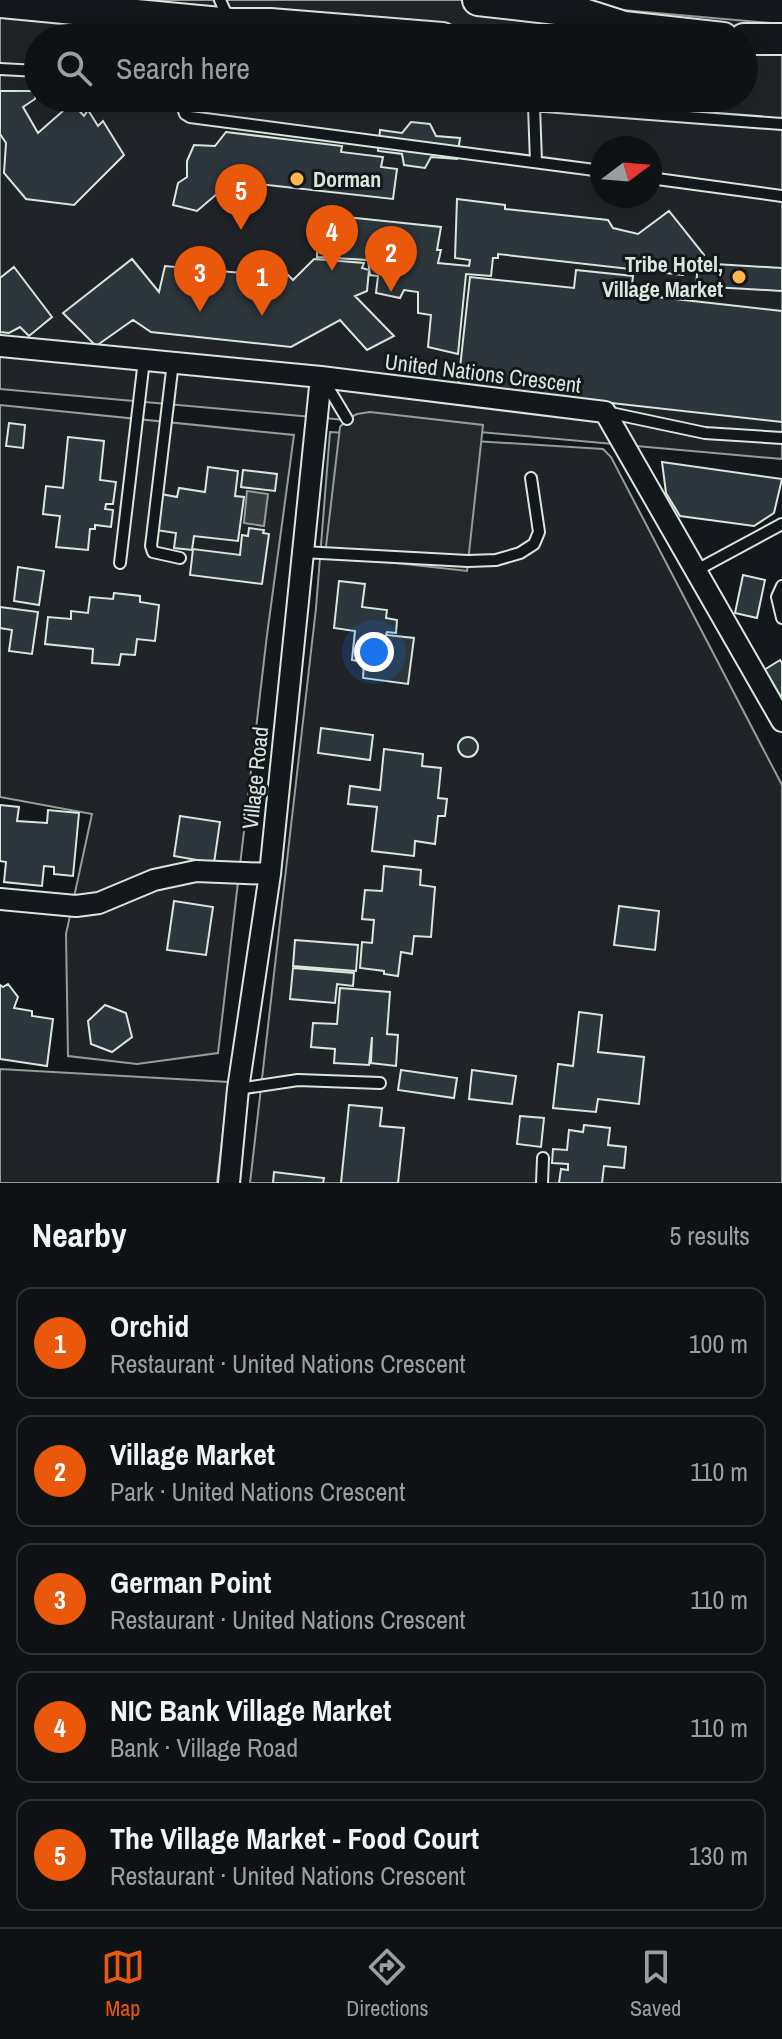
<!DOCTYPE html>
<html lang="en">
<head>
<meta charset="utf-8">
<style>
	body { margin:0; font-family:"Archivo Narrow",sans-serif; background:#181b1e; color:#f1f3f6 }
	.compass { position:absolute; left:590px; top:136px; width:72px; height:72px; border-radius:50%; background:#0f1215; box-shadow:0 4px 20px #0003; rotate:74deg }
	.you { position:absolute; left:374px; top:652px; width:28px; height:28px; margin:-20px; border:6px solid #fff; border-radius:50%; background:#1a73e8; box-shadow:0 0 0 12px #1a73e833 }
	.badge { display:grid; place-items:center; width:52px; height:52px; border-radius:50%; background:#ea580c; color:#fff; font-size:26px; font-weight:700 }
	.pin { position:absolute; translate:-50% -66px; filter:drop-shadow(0 2px 4px #0008) }
	.pin::after { content:''; position:absolute; top:42px; width:28px; height:24px; background:inherit; clip-path:polygon(0 0,100% 0,50% 100%) }
	.list { margin:0; padding:0; list-style:none }
	h2 { display:flex; justify-content:space-between; align-items:center; height:104px; margin:0; padding:0 32px; font-size:34px }
	h2 small { font-size:26px; font-weight:400; color:#9b9ea0 }
	.list li { display:grid; grid-template-columns:52px 1fr auto; gap:24px; align-items:center; box-sizing:border-box; height:112px; margin:0 16px 16px; padding:0 16px; border:2px solid #2f3234; border-radius:16px }
	.list b { display:block; font-size:30px; white-space:nowrap }
	.list p { margin:0; font-size:26px; white-space:nowrap; color:#9b9ea0 }
	.list em { font-size:26px; font-style:normal; color:#9b9ea0 }
	.icon { flex:none; width:44px; height:44px; fill:none; stroke:currentColor; stroke-width:2; stroke-linecap:round; stroke-linejoin:round }
	.map { position:relative; flex:none; width:782px; height:1183px; overflow:hidden }
	.search { position:absolute; background:#0f1215; box-shadow:0 4px 20px #0003; left:24px; right:24px; top:24px; height:88px; display:flex; align-items:center; gap:20px; box-sizing:border-box; padding:0 28px; border-radius:44px; color:#9b9ea0; font-size:30px }
	.sheet { height:744px; background:#0f1215 }
	nav { display:flex; justify-content:space-around; align-items:center; box-sizing:border-box; height:112px; border-top:2px solid #2f3234; background:#0f1215; font-size:22px; color:#9b9ea0 }
	nav a { display:grid; justify-items:center; gap:4px }
	nav .on { color:#ea580c }
	.map>svg:first-child { display:block }
	.green { fill:#202428; stroke:#939e99; stroke-width:2; fill-rule:evenodd }
	.parking { fill:#24282b; stroke:#939e99; stroke-width:2 }
	.water { fill:#363b3e; stroke:#939e99; stroke-width:2 }
	.building { fill:#2c363c; stroke:#d8e6dc; stroke-width:2 }
	.lines { fill:none; stroke-linecap:round; stroke-linejoin:round }
	.lane-casing { stroke:#d8e6dc; stroke-width:14 }
	.street-casing { stroke:#d8e6dc; stroke-width:24 }
	.secondary-casing { stroke:#d8e6dc; stroke-width:34 }
	.lane { stroke:#14181c; stroke-width:10 }
	.street { stroke:#14181c; stroke-width:20 }
	.secondary { stroke:#14181c; stroke-width:30 }
	.poi-dot { fill:#ffb74d; stroke:#14181c; stroke-width:3 }
	.labels { text-anchor:middle; dominant-baseline:central; stroke-width:6; stroke-linejoin:round; paint-order:stroke }
	.poi-label { font-size:22px; font-weight:bold; fill:#d8e6dc; stroke:#14181c; text-anchor:start }
	.street-label { font-size:22px; fill:#d8e6dc; stroke:#14181c }
</style>
</head>
<body>
<div class="map">
<svg width="782" height="1183" viewBox="0 0 782 1183">
	<rect width="100%" height="100%" fill="#14181c"/>
	<!-- green -->
	<path class="green" d="M 0,0 L 509,0 L 782,24 L 782,459 L 0,389 ZM 38,38 L 744,38 L 744,98 L 38,98 ZM 602,148 L 650,148 L 650,196 L 602,196 Z
		M 0,405 L 294,435 L 267,635 L 218,1053 L 137,1064 L 68,1056 L 66,934 L 92,814 L 0,797 Z
		M 330,432 L 603,449 L 611,457 L 782,785 L 782,1183 L 250,1183 L 316,608 Z
		M 0,1069 L 229,1082 L 217,1183 L 0,1183 Z"/>
	<!-- parking -->
	<path class="parking" d="M 370,412 L 483,425 L 467,571 L 325,555 L 340,427 L 347,419 L 357,414 Z"/>
	<!-- water -->
	<path class="water" d="M 247,491 L 268,494 L 264,526 L 244,523 Z"/>
	<!-- building -->
	<path class="building" d="M 0,91 L 37,91 L 35,99 L 23,107 L 38,133 L 72,103 L 84,116 L 88,110 L 98,126 L 103,121 L 124,155 L 74,205 L 26,199 L 4,173 L 6,143 L 0,134 Z
		M 411,122 L 430,124 L 436,136 L 460,138 L 457,159 L 431,157 L 425,168 L 404,165 L 402,154 L 378,151 L 380,130 L 402,133 Z
		M 226,132 L 342,146 L 341,152 L 383,157 L 381,167 L 397,169 L 393,199 L 232,181 L 197,211 L 173,205 L 178,183 L 187,177 L 187,161 L 194,145 L 215,146 Z
		M 457,199 L 505,205 L 505,209 L 608,220 L 613,228 L 638,234 L 669,211 L 704,255 L 683,275 L 498,254 L 498,258 L 493,258 L 491,276 L 466,274 L 458,354 L 428,347 L 431,315 L 418,313 L 418,292 L 404,290 L 400,298 L 376,293 L 378,276 L 370,275 L 368,260 L 317,257 L 318,214 L 441,227 L 437,250 L 441,250 L 438,263 L 469,266 L 470,260 L 455,258 Z
		M 132,259 L 159,292 L 165,266 L 263,275 L 277,264 L 293,280 L 314,259 L 364,263 L 362,268 L 369,270 L 367,291 L 355,296 L 394,336 L 367,350 L 340,320 L 291,347 L 151,332 L 133,320 L 96,346 L 63,313 Z
		M 698,263 L 782,268 L 782,291 L 696,286 Z
		M 14,267 L 52,317 L 29,336 L 20,327 L 9,333 L 0,332 L 0,278 Z
		M 576,270 L 633,276 L 631,294 L 782,311 L 782,422 L 458,386 L 470,277 L 574,288 Z
		M 9,423 L 25,425 L 23,448 L 6,446 Z
		M 68,437 L 104,441 L 100,480 L 116,482 L 113,504 L 106,504 L 105,509 L 113,510 L 111,527 L 95,525 L 95,529 L 90,529 L 88,550 L 56,547 L 60,516 L 43,514 L 46,486 L 63,488 Z
		M 662,462 L 782,479 L 774,513 L 754,526 L 680,516 L 666,493 Z
		M 208,467 L 238,471 L 235,496 L 244,497 L 238,541 L 194,536 L 192,550 L 174,548 L 176,533 L 156,530 L 161,494 L 177,497 L 179,488 L 205,492 Z
		M 243,470 L 277,474 L 275,491 L 241,487 Z
		M 249,528 L 264,530 L 263,533 L 269,534 L 262,584 L 190,575 L 193,549 L 240,555 L 242,535 L 248,536 Z
		M 18,567 L 44,571 L 39,605 L 14,601 Z
		M 743,575 L 765,580 L 757,618 L 735,613 Z
		M 339,581 L 365,584 L 362,607 L 387,610 L 386,618 L 397,620 L 396,633 L 387,632 L 386,635 L 414,638 L 408,684 L 363,678 L 364,662 L 352,660 L 355,631 L 334,628 Z
		M 114,593 L 140,596 L 140,602 L 159,605 L 155,641 L 137,639 L 135,655 L 121,654 L 119,665 L 92,663 L 93,649 L 45,644 L 48,617 L 71,619 L 71,611 L 88,613 L 90,597 L 113,599 Z
		M 0,607 L 38,612 L 32,654 L 9,651 L 12,630 L 0,628 Z
		M 780,660 L 782,663 L 782,700 L 764,670 Z
		M 321,728 L 373,735 L 370,760 L 318,753 Z
		M458 747a10 10 0 1 1 20 0a10 10 0 1 1-20 0Z
		M 384,749 L 423,754 L 422,766 L 441,768 L 438,798 L 447,799 L 445,816 L 438,816 L 435,844 L 415,841 L 414,856 L 372,851 L 377,807 L 348,804 L 350,786 L 380,790 Z
		M 0,805 L 19,807 L 17,821 L 47,823 L 48,810 L 79,813 L 73,876 L 54,874 L 54,867 L 44,866 L 42,886 L 4,882 L 6,862 L 0,861 Z
		M 180,816 L 220,822 L 214,863 L 174,856 Z
		M 384,866 L 421,870 L 420,885 L 435,887 L 431,937 L 414,936 L 412,954 L 401,952 L 398,976 L 384,974 L 384,971 L 360,968 L 362,942 L 372,943 L 374,920 L 362,919 L 365,890 L 382,891 Z
		M 174,901 L 213,907 L 206,955 L 167,950 Z
		M 619,906 L 659,911 L 655,950 L 614,945 Z
		M 295,940 L 358,945 L 356,971 L 293,966 Z
		M 293,968 L 354,973 L 353,986 L 337,984 L 335,1003 L 290,999 Z
		M 8,984 L 18,997 L 14,1008 L 32,1011 L 32,1016 L 53,1019 L 47,1066 L 0,1059 L 0,985 L 3,987 Z
		M 340,988 L 390,992 L 387,1034 L 398,1035 L 396,1066 L 371,1063 L 372,1037 L 369,1065 L 334,1063 L 335,1049 L 311,1047 L 313,1023 L 337,1024 Z
		M 105,1005 L 126,1013 L 132,1037 L 112,1052 L 91,1044 L 88,1021 Z
		M 579,1012 L 602,1015 L 598,1052 L 644,1057 L 639,1104 L 598,1099 L 596,1112 L 553,1108 L 558,1064 L 573,1066 Z
		M 401,1070 L 457,1078 L 454,1098 L 398,1090 Z
		M 472,1070 L 516,1076 L 512,1104 L 469,1099 Z
		M 349,1105 L 382,1108 L 380,1126 L 404,1128 L 398,1183 L 341,1183 Z
		M 520,1116 L 544,1118 L 541,1147 L 517,1144 Z
		M 584,1125 L 610,1128 L 608,1145 L 626,1147 L 624,1168 L 604,1166 L 602,1183 L 559,1183 L 561,1169 L 568,1170 L 568,1164 L 552,1163 L 553,1149 L 567,1150 L 569,1130 L 583,1132 Z
		M 274,1172 L 324,1178 L 323,1183 L 273,1183 Z"/>
	<g class="lines">
		<!-- lane casing -->
		<g class="lane-casing">
			<path id="lane" d="M 220,0 L 229,20
				M 0,69 L 38,71
				M 180,98 L 185,114 L 190,117 L 602,171
				M 437,98 L 782,124
				M 534,106 L 536,162
				M 184,110 L 204,98
				M 650,178 L 782,196
				M 173,362 L 151,546 L 153,552 L 180,558
				M 323,379 L 347,419
				M 606,412 L 705,433 L 782,438
				M 303,552 L 468,561 L 496,560 L 520,553 L 534,544 L 539,532 L 531,478
				M 120,563 L 144,360
				M 695,571 L 782,524
				M 782,586 L 777,597 L 782,618
				M 238,1089 L 298,1080 L 380,1083
				M 542,1183 L 543,1158"/>
		</g>
		<!-- street casing -->
		<g class="street-casing">
			<path id="street" d="M 0,346 L 321,377 L 605,412 L 782,721
				M 0,899 L 76,906 L 99,903 L 154,880 L 196,871 L 270,874
				M 229,1183 L 238,1089 L 270,874 L 321,377"/>
		</g>
		<!-- secondary casing -->
		<g class="secondary-casing">
			<path id="secondary" d="M 478,0 L 574,11 L 624,27 L 723,38
				M 0,2 L 231,24 L 270,24 L 442,38
				M 576,38 L 622,28
				M 744,39 L 782,39"/>
		</g>
		<!-- lane -->
		<use href="#lane" class="lane"/>
		<!-- street -->
		<use href="#street" class="street"/>
		<!-- secondary -->
		<use href="#secondary" class="secondary"/>
	</g>
	<!-- markers -->
	<g class="poi-dot">
		<circle cx="297" cy="179" r="8"/>
		<circle cx="739" cy="277" r="8"/>
	</g>
	<g class="labels">
		<!-- poi labels -->
		<g class="poi-label">
			<text x="313" y="179">Dorman</text>
			<text x="723" y="264" text-anchor="end">Tribe Hotel,<tspan x="723" dy="25">Village Market</tspan></text>
		</g>
		<!-- street labels -->
		<g class="street-label">
			<text transform="translate(483 373) rotate(7)">United Nations Crescent</text>
			<text transform="translate(255 778) rotate(-84)">Village Road</text>
		</g>
	</g>
</svg>
<svg class="compass" viewBox="-18 -18 36 36"><path d="M0-13l5 13h-10z" fill="#e53935"/><path d="M0 13l5-13h-10z" fill="#9b9ea0"/></svg>
<div class="you"></div>
<div class="pin badge" style="left:262px;top:316px">1</div>
<div class="pin badge" style="left:391px;top:292px">2</div>
<div class="pin badge" style="left:200px;top:312px">3</div>
<div class="pin badge" style="left:332px;top:271px">4</div>
<div class="pin badge" style="left:241px;top:230px">5</div>
<div class="search"><svg class="icon" aria-label="search" viewBox="0 0 24 24"><circle cx="10" cy="10" r="6"/><path d="M15 15l6 6"/></svg>Search here</div>
</div>
<section class="sheet">
<h2>Nearby<small>5 results</small></h2>
<ul class="list">
<li><span class="badge">1</span><div><b>Orchid</b><p>Restaurant · United Nations Crescent</p></div><em>100 m</em></li>
<li><span class="badge">2</span><div><b>Village Market</b><p>Park · United Nations Crescent</p></div><em>110 m</em></li>
<li><span class="badge">3</span><div><b>German Point</b><p>Restaurant · United Nations Crescent</p></div><em>110 m</em></li>
<li><span class="badge">4</span><div><b>NIC Bank Village Market</b><p>Bank · Village Road</p></div><em>110 m</em></li>
<li><span class="badge">5</span><div><b>The Village Market - Food Court</b><p>Restaurant · United Nations Crescent</p></div><em>130 m</em></li>
</ul>
</section>
<nav>
<a class="on"><svg class="icon" aria-label="map" viewBox="0 0 24 24"><path d="M3 6l6-2 6 2 6-2v14l-6 2-6-2-6 2zM9 4v14M15 6v14"/></svg>Map</a>
<a><svg class="icon" aria-label="directions" viewBox="0 0 24 24"><path d="M12 3l9 9-9 9-9-9zM9 14v-3h6M13 9l2 2-2 2"/></svg>Directions</a>
<a><svg class="icon" aria-label="saved" viewBox="0 0 24 24"><path d="M7 4h10v16l-5-4-5 4z"/></svg>Saved</a>
</nav>
</body>
</html>
